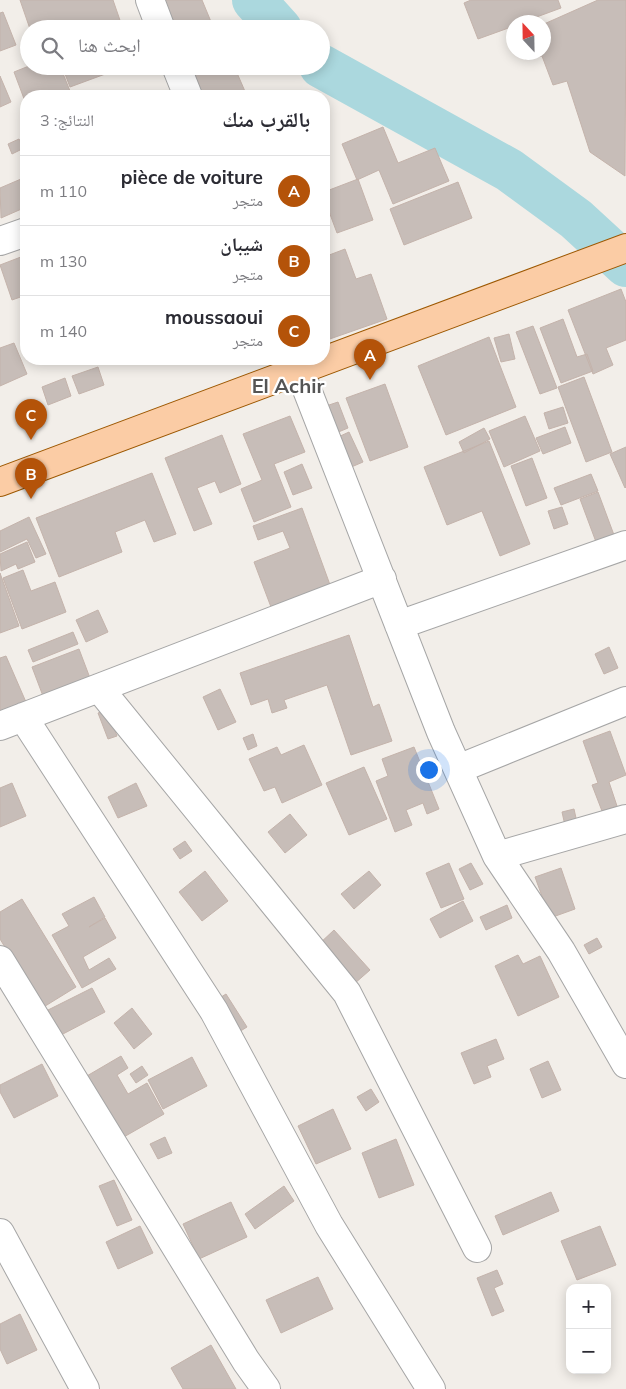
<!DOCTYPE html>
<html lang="ar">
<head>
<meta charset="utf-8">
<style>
	body { margin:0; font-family:Mulish,"Noto Naskh Arabic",sans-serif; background:#f7f7f7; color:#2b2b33; direction:rtl }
	.controls { position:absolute; right:15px; bottom:15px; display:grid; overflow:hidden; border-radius:10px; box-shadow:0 2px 12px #0003 }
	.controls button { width:45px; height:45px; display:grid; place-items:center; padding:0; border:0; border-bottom:1px solid #e1e1e2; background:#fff; color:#2b2b33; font:25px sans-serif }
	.compass { position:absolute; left:506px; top:15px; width:45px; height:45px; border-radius:50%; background:#fff; box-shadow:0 2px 12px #0003; rotate:338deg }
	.you { position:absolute; left:428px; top:769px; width:18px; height:18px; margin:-12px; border:4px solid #fff; border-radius:50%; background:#1a73e8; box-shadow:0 0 0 8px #1a73e833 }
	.badge { display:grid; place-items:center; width:32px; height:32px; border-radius:50%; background:#b45309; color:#fff; font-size:16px; font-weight:700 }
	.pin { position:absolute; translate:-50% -41px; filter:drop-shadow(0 1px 2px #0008) }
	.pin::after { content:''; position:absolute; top:26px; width:18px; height:15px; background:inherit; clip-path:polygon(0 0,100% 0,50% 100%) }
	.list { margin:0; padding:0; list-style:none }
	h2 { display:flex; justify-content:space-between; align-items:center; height:65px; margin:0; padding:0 20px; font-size:21px }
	h2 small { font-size:16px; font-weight:400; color:#7c7c81 }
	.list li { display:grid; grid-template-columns:32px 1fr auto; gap:15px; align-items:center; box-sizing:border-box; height:70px; padding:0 20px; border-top:1px solid #e1e1e2 }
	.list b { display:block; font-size:19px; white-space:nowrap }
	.list p { margin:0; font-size:16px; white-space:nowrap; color:#7c7c81 }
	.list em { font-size:16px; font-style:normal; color:#7c7c81 }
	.icon { flex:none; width:28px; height:28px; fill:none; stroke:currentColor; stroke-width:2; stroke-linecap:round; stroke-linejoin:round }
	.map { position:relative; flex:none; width:626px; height:1389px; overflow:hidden; direction:ltr }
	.search { position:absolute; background:#fff; box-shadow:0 2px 12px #0003; left:20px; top:20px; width:310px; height:55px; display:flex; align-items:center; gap:12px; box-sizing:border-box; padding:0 18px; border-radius:28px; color:#7c7c81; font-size:19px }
	.panel { position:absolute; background:#fff; box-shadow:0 2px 12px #0003; left:20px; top:90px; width:310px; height:275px; border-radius:20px; direction:rtl }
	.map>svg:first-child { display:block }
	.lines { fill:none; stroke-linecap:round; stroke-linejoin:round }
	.river { stroke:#abd8de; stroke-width:44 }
	.building { fill:#c7bdb8; stroke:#c4b3ab }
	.street-casing { stroke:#a6a6a6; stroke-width:30 }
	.primary-casing { stroke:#9d5802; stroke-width:30 }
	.street { stroke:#fff; stroke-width:28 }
	.primary { stroke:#fbcca5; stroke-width:28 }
	.labels { text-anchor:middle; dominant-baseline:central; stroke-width:4.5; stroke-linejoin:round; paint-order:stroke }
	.district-label { font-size:20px; font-weight:bold; fill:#555; stroke:#fff }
</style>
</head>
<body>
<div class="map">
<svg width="626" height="1389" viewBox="0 0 626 1389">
	<rect width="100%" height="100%" fill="#f2eee9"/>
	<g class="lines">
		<!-- river -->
		<path class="river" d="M 254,0 L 280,29
			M 321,66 L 509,170 L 576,219 L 626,265"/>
	</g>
	<!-- building -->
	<path class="building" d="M 20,0 L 113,0 L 123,29 L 30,29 Z
		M 154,0 L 202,0 L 214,29 L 167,29 Z
		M 471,0 L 558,0 L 561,8 L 523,22 L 514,22 L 514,26 L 478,39 L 464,3 Z
		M 598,0 L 626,0 L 625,176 L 590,152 L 567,81 L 553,85 L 542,56 L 525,59 L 522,52 L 544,52 L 544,24 Z
		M 3,12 L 16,45 L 0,51 L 0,13 Z
		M 29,66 L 60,66 L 72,96 L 26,96 L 26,104 L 14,72 Z
		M 62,66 L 127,66 L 70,87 Z
		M 183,66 L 234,66 L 247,96 L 196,96 Z
		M 0,76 L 11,102 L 0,107 Z
		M 383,127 L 398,163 L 435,148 L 449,181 L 393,204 L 379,170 L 357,180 L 342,144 Z
		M 19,139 L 24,148 L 12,154 L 8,144 Z
		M 21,179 L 26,191 L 26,207 L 1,218 L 0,188 Z
		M 358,179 L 373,220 L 337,233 L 324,198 L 324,192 Z
		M 458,182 L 472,218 L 404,245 L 390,209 Z
		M 345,249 L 356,279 L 371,274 L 387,319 L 324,341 L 324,257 Z
		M 26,255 L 26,295 L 12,300 L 0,265 Z
		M 621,289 L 626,302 L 626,340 L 606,348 L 613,365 L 593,374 L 568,310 Z
		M 563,319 L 577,357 L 587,354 L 593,371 L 561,383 L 540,328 Z
		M 533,326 L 557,388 L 540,394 L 516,332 Z
		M 509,334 L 515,359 L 501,362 L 494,338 Z
		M 489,337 L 516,407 L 446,435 L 418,366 Z
		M 14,343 L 27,374 L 0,386 L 0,348 Z
		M 98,367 L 104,385 L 79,394 L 72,376 Z
		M 584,377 L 612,452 L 586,462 L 558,387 Z
		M 65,378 L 71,396 L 48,405 L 42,387 Z
		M 385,384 L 408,447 L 370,461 L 346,398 Z
		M 338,402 L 348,428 L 336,433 L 326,406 Z
		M 563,407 L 568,423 L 549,429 L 544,413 Z
		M 290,416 L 305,452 L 274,464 L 291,507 L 254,522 L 241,489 L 262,480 L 243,434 Z
		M 525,416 L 540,451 L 504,467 L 489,431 Z
		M 565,427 L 571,443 L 543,454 L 536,438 Z
		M 484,428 L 490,439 L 464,453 L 459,442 Z
		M 349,432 L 363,462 L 349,468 L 336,438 Z
		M 222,435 L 241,484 L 220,493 L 215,481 L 197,488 L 212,524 L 194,531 L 165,458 Z
		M 489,441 L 530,544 L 500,556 L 482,511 L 447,525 L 424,467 Z
		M 626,447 L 626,487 L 625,488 L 610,454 Z
		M 532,458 L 547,498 L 526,506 L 511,466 Z
		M 302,464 L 312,488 L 293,495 L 284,472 Z
		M 152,473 L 176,534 L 154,542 L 145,520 L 115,532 L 122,552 L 59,577 L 36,518 Z
		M 591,474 L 598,491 L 561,505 L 554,488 Z
		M 598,492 L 617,543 L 599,550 L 580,499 Z
		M 562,507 L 568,524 L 554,529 L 548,511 Z
		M 302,508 L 333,593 L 274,615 L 254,562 L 290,548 L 283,531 L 258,540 L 253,526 Z
		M 29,517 L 46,554 L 36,558 L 27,539 L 0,552 L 0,531 Z
		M 27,542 L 35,562 L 18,569 L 16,564 L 1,571 L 0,554 Z
		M 23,570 L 31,591 L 55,582 L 66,612 L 22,629 L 3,578 Z
		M 0,573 L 19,626 L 0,633 Z
		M 98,610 L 108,632 L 86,642 L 76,620 Z
		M 73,632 L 78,644 L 33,662 L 28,650 Z
		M 349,635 L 373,707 L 379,704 L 392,741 L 351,755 L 327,685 L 284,700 L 287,708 L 272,713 L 268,699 L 251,705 L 240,673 Z
		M 609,647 L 618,668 L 604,674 L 595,654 Z
		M 79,649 L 93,686 L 46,704 L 32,667 Z
		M 6,656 L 29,709 L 0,721 L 0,658 Z
		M 220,689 L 236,722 L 218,730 L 203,697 Z
		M 107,710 L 117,736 L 108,739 L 98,713 Z
		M 610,731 L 626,775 L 609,782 L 617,806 L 602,811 L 592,785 L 598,783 L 583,741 Z
		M 253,734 L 257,746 L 248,750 L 243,738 Z
		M 304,745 L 322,785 L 282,803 L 275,787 L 264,791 L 249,759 L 277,747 L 281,755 Z
		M 414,747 L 439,809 L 427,814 L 423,803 L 406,810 L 412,825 L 395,832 L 376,781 L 388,776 L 382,759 Z
		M 364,767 L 387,819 L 349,835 L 326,783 Z
		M 12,783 L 26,816 L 0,827 L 0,788 Z
		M 136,783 L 147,806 L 118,818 L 108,797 Z
		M 574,809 L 578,827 L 566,830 L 562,812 Z
		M 290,814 L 307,835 L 285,853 L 268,832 Z
		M 185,841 L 192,851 L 180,859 L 173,849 Z
		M 449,863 L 464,899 L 441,908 L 426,873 Z
		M 471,863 L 483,884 L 470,890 L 459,869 Z
		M 561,868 L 575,909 L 550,918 L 535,877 Z
		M 205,871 L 228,901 L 202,921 L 179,892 Z
		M 369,871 L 381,885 L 354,909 L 341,894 Z
		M 94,897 L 105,917 L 89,927 L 105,918 L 116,938 L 83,957 L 89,970 L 109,958 L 116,969 L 82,988 L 52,935 L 69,926 L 62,914 Z
		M 22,899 L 76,987 L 42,1008 L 0,939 L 0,912 Z
		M 463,901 L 473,921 L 440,938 L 430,919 Z
		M 507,905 L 512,918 L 486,930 L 480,917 Z
		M 334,930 L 370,970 L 354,984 L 318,945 Z
		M 597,938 L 602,947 L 589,954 L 584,945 Z
		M 518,955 L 523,964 L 540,956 L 559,997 L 518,1016 L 495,966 Z
		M 92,988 L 105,1012 L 61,1035 L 48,1010 Z
		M 226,994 L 247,1027 L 234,1035 L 213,1002 Z
		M 132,1008 L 152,1034 L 134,1049 L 114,1023 Z
		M 496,1039 L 504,1059 L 487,1066 L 491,1077 L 474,1084 L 461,1053 Z
		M 121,1056 L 128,1068 L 117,1075 L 128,1094 L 147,1083 L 164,1114 L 115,1142 L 80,1080 Z
		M 192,1057 L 207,1086 L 163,1109 L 148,1080 Z
		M 548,1061 L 561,1090 L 542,1098 L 530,1069 Z
		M 42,1064 L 58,1096 L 14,1118 L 0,1092 L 0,1085 Z
		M 142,1066 L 148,1075 L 136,1083 L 130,1074 Z
		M 371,1089 L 379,1102 L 366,1111 L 357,1097 Z
		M 333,1109 L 351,1149 L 316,1164 L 298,1126 Z
		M 165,1137 L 172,1153 L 158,1159 L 150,1144 Z
		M 396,1139 L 414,1185 L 379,1198 L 362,1153 Z
		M 114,1180 L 132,1220 L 117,1226 L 99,1186 Z
		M 284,1186 L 294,1201 L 255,1229 L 245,1214 Z
		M 551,1192 L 559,1211 L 503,1235 L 495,1216 Z
		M 231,1202 L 247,1237 L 199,1259 L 183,1224 Z
		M 140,1226 L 153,1253 L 118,1269 L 106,1242 Z
		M 600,1226 L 616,1265 L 577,1280 L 561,1241 Z
		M 497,1270 L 503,1284 L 494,1288 L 504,1311 L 492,1316 L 477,1278 Z
		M 318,1277 L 333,1309 L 281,1333 L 266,1300 Z
		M 20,1314 L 37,1350 L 7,1364 L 0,1349 L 0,1324 Z
		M 211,1345 L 236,1389 L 183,1389 L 171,1368 Z"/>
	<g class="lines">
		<!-- street casing -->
		<g class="street-casing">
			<path id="street" d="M 150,0 L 161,29
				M 176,66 L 188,96
				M 0,241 L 26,232
				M 295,359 L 441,732 L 497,856 L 626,819
				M 399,625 L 626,545
				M 99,688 L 347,993 L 477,1248
				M 23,717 L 214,1011 L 329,1225 L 431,1389
				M 0,726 L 382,579
				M 458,769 L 626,701
				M 497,856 L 561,951 L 626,1064
				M 0,960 L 246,1361 L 266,1389
				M 0,1233 L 85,1389"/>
		</g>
		<!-- primary casing -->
		<g class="primary-casing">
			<path id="primary" d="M 0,482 L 626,248"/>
		</g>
		<!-- street -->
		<use href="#street" class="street"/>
		<!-- primary -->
		<use href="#primary" class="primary"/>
	</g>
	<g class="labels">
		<!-- district labels -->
		<g class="district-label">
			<text x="288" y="385">El Achir</text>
		</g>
	</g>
</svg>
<div class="controls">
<button>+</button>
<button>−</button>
</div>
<svg class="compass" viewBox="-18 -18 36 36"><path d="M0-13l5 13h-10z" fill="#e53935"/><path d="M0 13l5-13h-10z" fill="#7c7c81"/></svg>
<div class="you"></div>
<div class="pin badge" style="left:370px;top:380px">A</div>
<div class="pin badge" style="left:31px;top:499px">B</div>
<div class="pin badge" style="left:31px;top:440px">C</div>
<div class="search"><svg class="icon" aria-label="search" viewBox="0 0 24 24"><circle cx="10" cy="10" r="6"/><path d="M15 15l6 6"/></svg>ابحث هنا</div>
<section class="panel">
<h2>بالقرب منك<small>النتائج: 3</small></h2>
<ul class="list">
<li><span class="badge">A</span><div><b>pièce de voiture</b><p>متجر</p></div><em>110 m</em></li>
<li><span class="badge">B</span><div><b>شيبان</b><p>متجر</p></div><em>130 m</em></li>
<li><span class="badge">C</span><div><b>moussaoui</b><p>متجر</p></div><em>140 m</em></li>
</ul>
</section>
</div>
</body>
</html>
